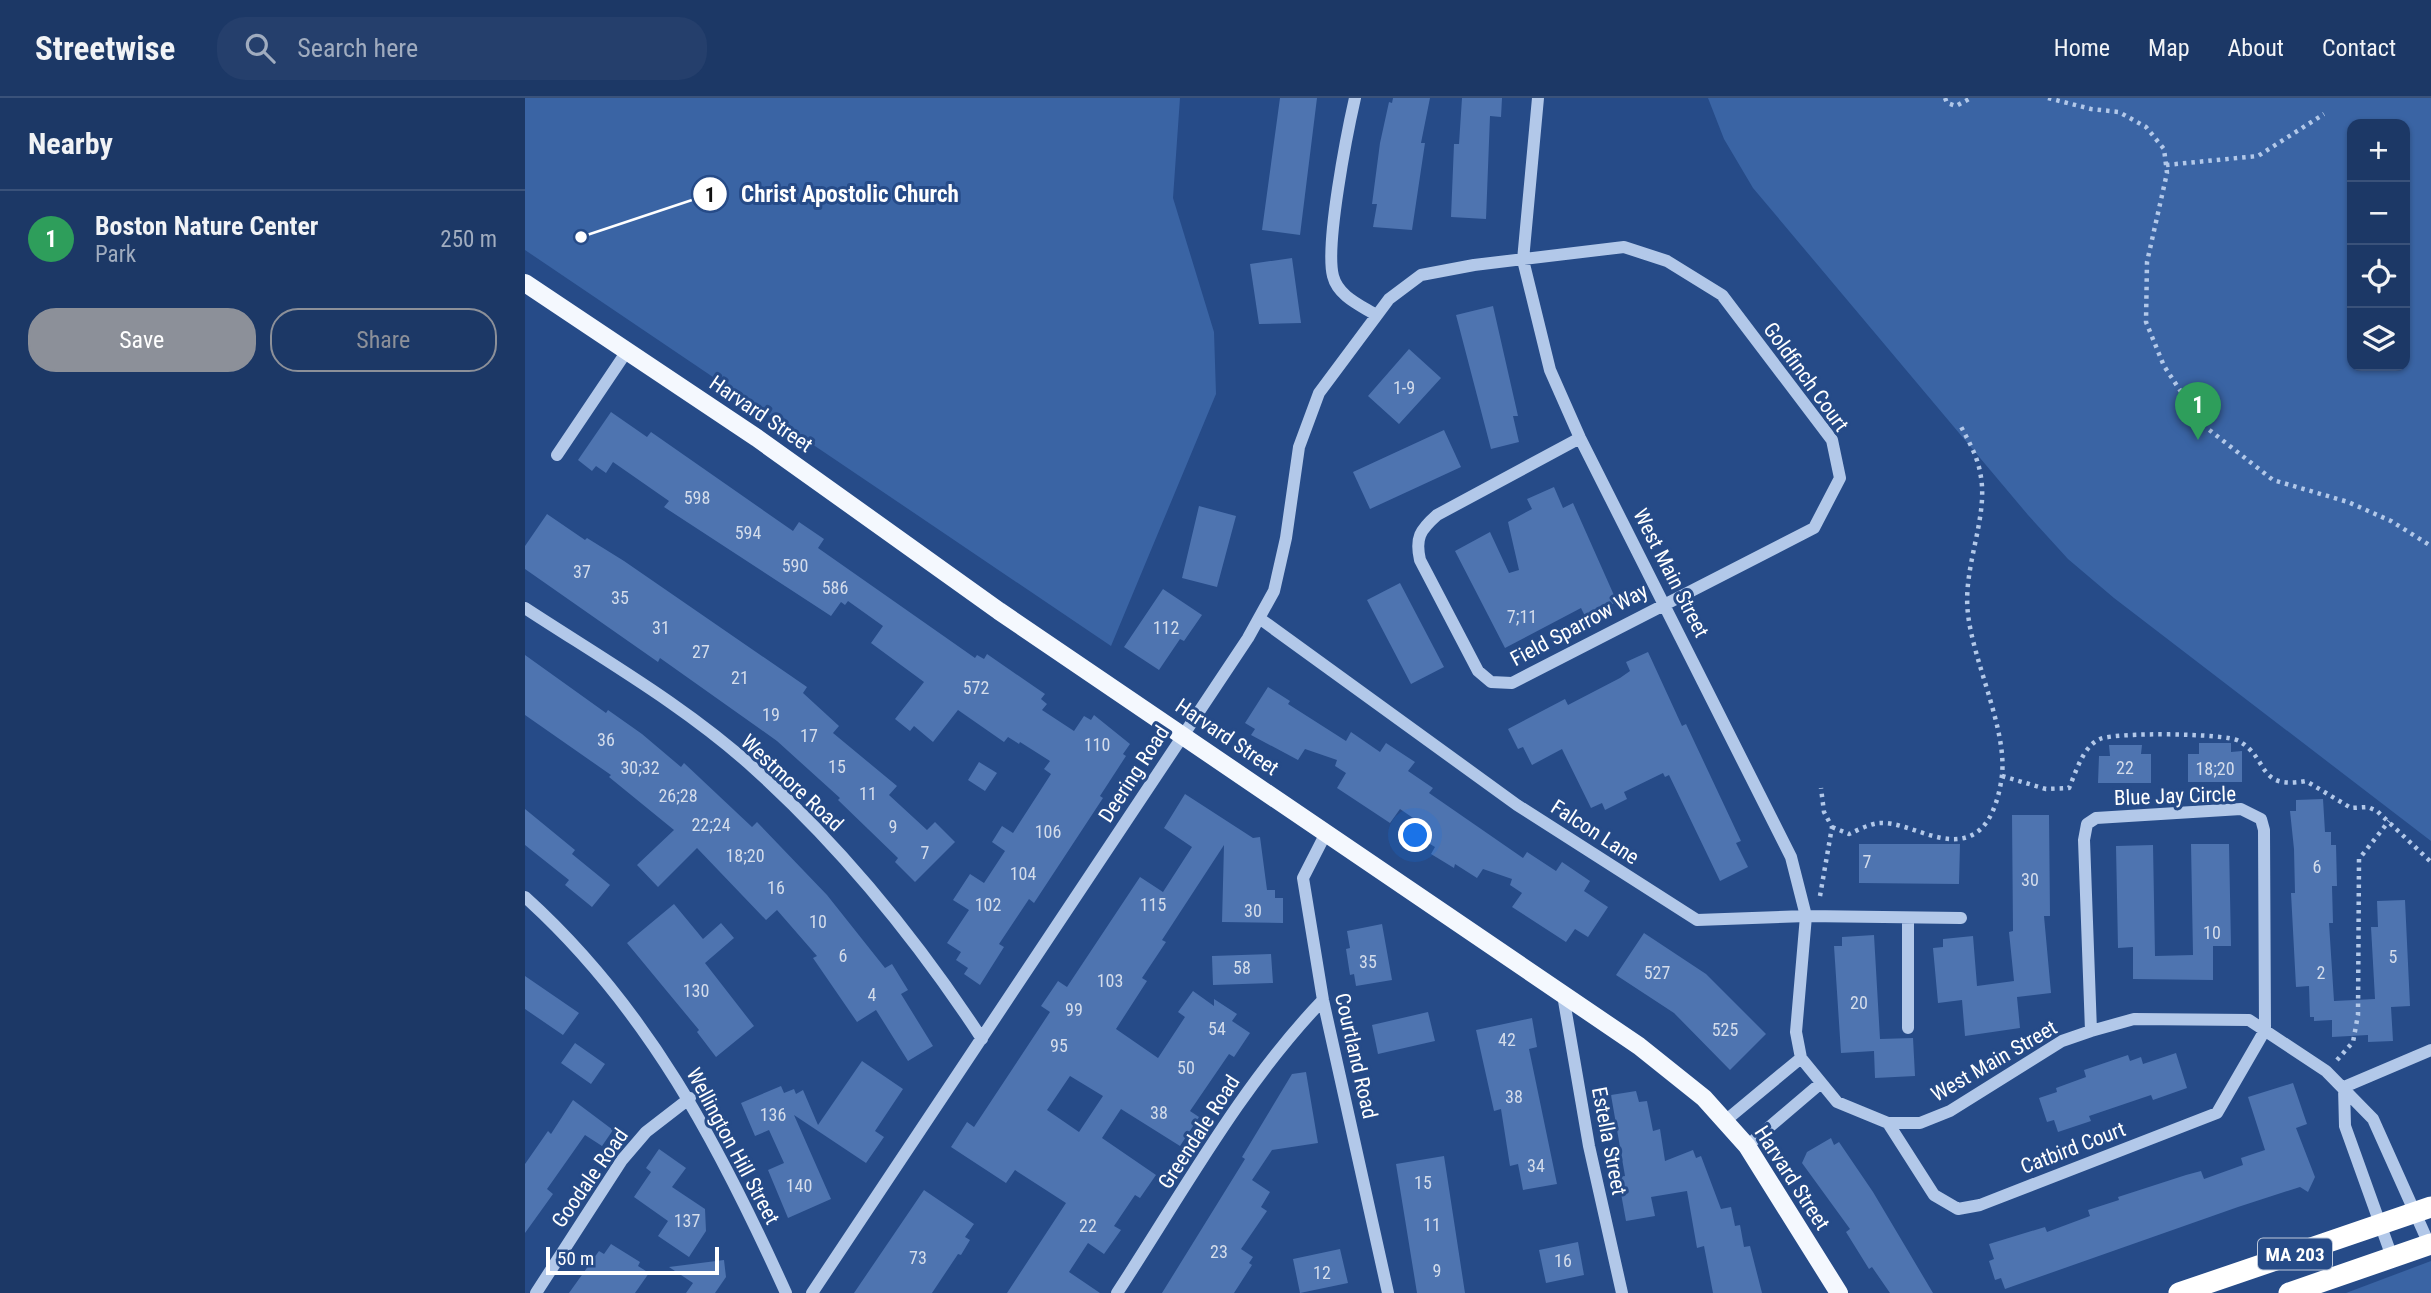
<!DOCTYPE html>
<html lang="en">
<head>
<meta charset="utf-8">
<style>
	body { margin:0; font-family:"Roboto Condensed",sans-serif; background:#253f6c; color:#f1f3f6 }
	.controls { position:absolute; right:21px; top:21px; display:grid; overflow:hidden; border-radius:14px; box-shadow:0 2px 5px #0004 }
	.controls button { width:63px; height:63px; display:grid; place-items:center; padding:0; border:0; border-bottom:2px solid #3a527a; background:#1c3866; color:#f1f3f6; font:35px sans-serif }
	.scale { position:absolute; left:21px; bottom:18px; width:173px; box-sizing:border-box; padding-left:7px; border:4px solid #fff; border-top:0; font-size:19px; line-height:24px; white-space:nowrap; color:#fff; -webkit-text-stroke:5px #264b88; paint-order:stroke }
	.you { position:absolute; left:891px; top:738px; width:24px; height:24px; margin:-18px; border:5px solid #fff; border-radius:50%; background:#1a73e8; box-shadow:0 0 0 10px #1a73e833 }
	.badge { display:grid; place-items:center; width:46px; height:46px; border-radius:50%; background:#8c9099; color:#fff; font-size:23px; font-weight:700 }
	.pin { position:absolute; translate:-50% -58px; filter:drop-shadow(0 2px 4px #0008) }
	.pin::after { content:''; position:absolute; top:37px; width:24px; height:21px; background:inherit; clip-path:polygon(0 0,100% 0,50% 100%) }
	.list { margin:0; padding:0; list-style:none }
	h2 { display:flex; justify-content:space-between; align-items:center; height:91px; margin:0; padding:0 28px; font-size:30px }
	h2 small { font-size:23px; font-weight:400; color:#a0acbf }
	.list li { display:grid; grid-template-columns:46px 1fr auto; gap:21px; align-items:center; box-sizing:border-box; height:98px; padding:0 28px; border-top:2px solid #3a527a }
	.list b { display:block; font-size:26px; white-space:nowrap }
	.list p { margin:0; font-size:23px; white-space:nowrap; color:#a0acbf }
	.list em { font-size:23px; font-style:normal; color:#a0acbf }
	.actions { display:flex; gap:14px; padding:21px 28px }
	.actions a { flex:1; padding:16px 0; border:2px solid #8c9099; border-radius:28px; text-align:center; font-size:24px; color:#8c9099 }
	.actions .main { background:#8c9099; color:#fff }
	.icon { flex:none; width:38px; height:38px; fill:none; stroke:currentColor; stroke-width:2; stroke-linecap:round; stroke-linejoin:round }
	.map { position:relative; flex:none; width:1906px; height:1195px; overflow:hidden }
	header { display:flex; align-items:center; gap:42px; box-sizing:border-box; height:98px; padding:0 35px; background:#1c3866; border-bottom:2px solid #3a527a }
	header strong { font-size:33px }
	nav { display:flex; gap:38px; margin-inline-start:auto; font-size:24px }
	.search { width:490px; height:63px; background:#253f6c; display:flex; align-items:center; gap:18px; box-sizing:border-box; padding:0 24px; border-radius:28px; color:#a0acbf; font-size:26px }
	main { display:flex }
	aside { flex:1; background:#1c3866 }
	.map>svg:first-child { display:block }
	.green { fill:#3a64a4; fill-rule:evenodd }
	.building { fill:#4e74b0; fill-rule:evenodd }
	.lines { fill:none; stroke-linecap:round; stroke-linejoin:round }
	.path { stroke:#b2c8e9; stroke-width:4.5; stroke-dasharray:3.5 5; stroke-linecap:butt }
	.minor { stroke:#b2c8e9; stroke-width:12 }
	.major { stroke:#f4f8fe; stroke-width:18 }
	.highway { stroke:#fff; stroke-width:21 }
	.labels { text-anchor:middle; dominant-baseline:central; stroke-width:6; stroke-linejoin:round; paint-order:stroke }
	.number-label { font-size:18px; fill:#d3dceb }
	.shield { fill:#264b88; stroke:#bec9db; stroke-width:2 }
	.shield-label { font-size:19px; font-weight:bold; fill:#fff }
	.street-label { font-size:21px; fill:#fff; stroke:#264b88 }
	.leader { fill:none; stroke:#fff; stroke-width:2.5 }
	.callout-dot { fill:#fff; stroke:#264b88; stroke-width:2.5 }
	.mark-label { font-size:21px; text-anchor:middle; font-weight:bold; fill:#111 }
	.callout-label { font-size:23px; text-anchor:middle; font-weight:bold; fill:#fff; stroke:#264b88; stroke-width:6; stroke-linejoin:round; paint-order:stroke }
</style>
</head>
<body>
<header>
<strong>Streetwise</strong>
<div class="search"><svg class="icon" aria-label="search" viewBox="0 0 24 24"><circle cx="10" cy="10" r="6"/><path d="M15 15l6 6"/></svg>Search here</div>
<nav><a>Home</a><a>Map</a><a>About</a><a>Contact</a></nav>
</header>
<main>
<aside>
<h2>Nearby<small></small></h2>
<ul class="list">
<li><span class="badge" style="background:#2e9e5b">1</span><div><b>Boston Nature Center</b><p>Park</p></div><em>250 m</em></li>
</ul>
<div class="actions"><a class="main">Save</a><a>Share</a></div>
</aside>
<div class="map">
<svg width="1906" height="1195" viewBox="0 0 1906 1195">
	<rect width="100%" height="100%" fill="#264b88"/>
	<!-- green -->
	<path class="green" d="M 0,0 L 655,0 L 648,100 L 689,234 L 691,296 L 586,548 L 0,152 Z
		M 1183,0 L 1906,0 L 1906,743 L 1589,500 L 1543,461 L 1503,417 L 1228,90 L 1199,41 ZM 1880,26 L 1880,268 L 1827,268 L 1827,26 Z
		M 1906,1163 L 1906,1195 L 1821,1195 Z"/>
	<!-- building -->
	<path class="building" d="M 755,0 L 792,0 L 775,137 L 737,132 Z
		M 868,0 L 905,0 L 896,45 L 900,45 L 887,132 L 848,129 L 852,106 L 847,106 L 855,45 L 864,4 L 867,5 Z
		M 937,0 L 977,0 L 976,19 L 965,18 L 961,121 L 926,119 L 929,46 L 934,46 Z
		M 767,160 L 776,225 L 734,226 L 725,166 Z
		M 968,208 L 993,318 L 988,318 L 994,344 L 966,351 L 931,217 Z
		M 884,251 L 916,280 L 874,326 L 843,298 Z
		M 86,314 L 122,339 L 126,334 L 268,433 L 274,424 L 299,441 L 293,450 L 450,560 L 452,557 L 459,561 L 462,556 L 520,596 L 516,601 L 522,606 L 517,612 L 549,633 L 559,618 L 566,622 L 569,617 L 605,646 L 598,656 L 601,658 L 575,698 L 578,700 L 509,805 L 504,801 L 474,846 L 479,849 L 455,887 L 439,876 L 443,870 L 431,862 L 436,854 L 422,845 L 444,812 L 428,802 L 445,776 L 459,785 L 480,753 L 467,744 L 477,728 L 488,735 L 526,676 L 519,671 L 525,663 L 495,644 L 494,646 L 483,639 L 479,644 L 433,612 L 408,644 L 389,628 L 385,633 L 370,621 L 399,584 L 346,545 L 358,528 L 323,503 L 320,507 L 316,504 L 306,518 L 139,409 L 144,403 L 88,364 L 81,375 L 71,368 L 67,373 L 53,362 Z
		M 919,332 L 936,369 L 845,411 L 828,374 Z
		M 1029,389 L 1038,410 L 1048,405 L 1092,504 L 1060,518 L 1056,510 L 980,550 L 930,453 L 965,434 L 984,475 L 994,472 L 983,424 L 1007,411 L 1002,401 Z
		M 674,408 L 711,418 L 692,489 L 657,480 Z
		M 22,416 L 60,442 L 62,440 L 99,463 L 282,589 L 278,595 L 314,628 L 308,635 L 372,688 L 364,697 L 402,732 L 410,724 L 430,744 L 390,784 L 370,764 L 373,760 L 313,702 L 315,700 L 252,643 L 135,560 L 133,564 L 0,471 L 0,448 Z
		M 875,485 L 919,569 L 886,586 L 842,502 Z
		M 638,491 L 677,517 L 659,543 L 655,541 L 634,572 L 599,549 Z
		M 1123,554 L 1157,628 L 1161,626 L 1216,743 L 1211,745 L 1223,769 L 1195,783 L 1144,677 L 1140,679 L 1138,675 L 1099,694 L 1102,701 L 1080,712 L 1077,705 L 1066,710 L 1037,651 L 1007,667 L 998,649 L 993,651 L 983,631 L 1040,601 L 1043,607 L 1095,580 L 1105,573 L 1101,564 Z
		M 0,557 L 81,615 L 83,612 L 117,636 L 156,669 L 159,665 L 227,729 L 232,724 L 302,797 L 360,870 L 367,866 L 383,892 L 376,896 L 408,948 L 383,963 L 351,912 L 332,924 L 288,860 L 292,858 L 252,812 L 241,822 L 172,750 L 133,789 L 112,767 L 149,732 L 84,679 L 86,677 L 0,617 Z
		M 743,589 L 765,603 L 763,606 L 821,643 L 826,634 L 855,654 L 861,645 L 890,664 L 883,673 L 908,690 L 904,695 L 998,760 L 1002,754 L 1031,773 L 1037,764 L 1065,783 L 1059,793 L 1083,809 L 1063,839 L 1050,831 L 1041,844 L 987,809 L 997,795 L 985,787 L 987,781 L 958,771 L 952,780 L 930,766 L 929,770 L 906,756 L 910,749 L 900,743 L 907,733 L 875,711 L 865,725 L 812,690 L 821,675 L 810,668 L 812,662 L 780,651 L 773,662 L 726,637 L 730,631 L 720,625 Z
		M 1674,645 L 1706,645 L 1706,654 L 1717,653 L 1717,684 L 1663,684 L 1663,656 L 1674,656 Z
		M 1584,647 L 1617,647 L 1616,656 L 1626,656 L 1626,685 L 1573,685 L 1574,658 L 1585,658 Z
		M 454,664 L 472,675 L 460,693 L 443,682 Z
		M 660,696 L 728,740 L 735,739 L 742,792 L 750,792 L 750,800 L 758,800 L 758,825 L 697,824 L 699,747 L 637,842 L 641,844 L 617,880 L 622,883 L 591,931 L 633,960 L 660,919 L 653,914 L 668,893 L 689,908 L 689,901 L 712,916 L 707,923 L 725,935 L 709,959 L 704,956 L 665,1013 L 674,1019 L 655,1048 L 596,1011 L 577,1040 L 631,1077 L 615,1100 L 610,1097 L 589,1128 L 596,1132 L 579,1156 L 563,1145 L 544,1174 L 575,1195 L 482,1195 L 541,1105 L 490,1072 L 481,1085 L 426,1049 L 442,1024 L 449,1029 L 525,914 L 516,908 L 533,883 L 542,889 L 615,779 L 638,794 L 667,749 L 639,730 ZM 545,978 L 578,998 L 554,1034 L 522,1012 Z
		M 1798,701 L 1800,734 L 1806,734 L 1806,747 L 1811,747 L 1812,788 L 1807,788 L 1808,825 L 1804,825 L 1809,903 L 1850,901 L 1846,829 L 1853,829 L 1852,803 L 1880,802 L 1885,908 L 1866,909 L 1868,943 L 1843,944 L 1843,937 L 1807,939 L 1807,922 L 1789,923 L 1789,919 L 1785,919 L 1784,888 L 1771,889 L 1766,795 L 1770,795 L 1769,751 L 1765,713 L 1771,713 L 1771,702 Z
		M 0,711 L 50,752 L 47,756 L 85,787 L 67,809 L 40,787 L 44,782 L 0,747 Z
		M 1487,717 L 1524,717 L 1525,818 L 1519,818 L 1526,895 L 1492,899 L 1495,930 L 1440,938 L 1437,902 L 1413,905 L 1408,850 L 1418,849 L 1418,841 L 1448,838 L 1452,888 L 1489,883 L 1484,834 L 1488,833 Z
		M 1334,746 L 1435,746 L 1434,786 L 1334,785 Z
		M 1666,746 L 1704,746 L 1706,848 L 1688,848 L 1688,882 L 1608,881 L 1608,849 L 1593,850 L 1591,748 L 1628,747 L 1630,858 L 1668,857 Z
		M 149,806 L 178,841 L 196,825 L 209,840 L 180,865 L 229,928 L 191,959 L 172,934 L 174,932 L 102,845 Z
		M 857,826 L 867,882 L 831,888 L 829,876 L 825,877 L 821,851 L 825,850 L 822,833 Z
		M 1119,835 L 1181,876 L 1241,936 L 1205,972 L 1149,915 L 1091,877 Z
		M 1349,837 L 1355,941 L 1388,940 L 1390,978 L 1350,980 L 1349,953 L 1316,955 L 1309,848 L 1317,848 L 1317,839 Z
		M 746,856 L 748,885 L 688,887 L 687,858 Z
		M 0,878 L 54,915 L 38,937 L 0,911 Z
		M 903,914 L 910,943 L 853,956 L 847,927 Z
		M 1007,920 L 1012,949 L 1004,951 L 1032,1086 L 998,1092 L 993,1066 L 985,1068 L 976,1011 L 969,1013 L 951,932 Z
		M 50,945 L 80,966 L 66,986 L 36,965 Z
		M 1651,955 L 1662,990 L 1628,1002 L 1626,997 L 1564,1018 L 1566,1023 L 1533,1034 L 1529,1022 L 1522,1024 L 1514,1000 L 1532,994 L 1531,990 L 1561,979 L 1559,972 L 1603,957 L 1605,963 L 1616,959 L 1618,966 Z
		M 337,963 L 378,991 L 350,1033 L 359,1039 L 341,1065 L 269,1017 L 306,1101 L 263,1120 L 243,1072 L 259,1065 L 244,1032 L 230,1038 L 216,1005 L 256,988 L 259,995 L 269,991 L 271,996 L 278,992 L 293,1027 Z
		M 781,974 L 793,1045 L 747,1052 L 727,1082 L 745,1094 L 736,1109 L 742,1113 L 716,1151 L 728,1159 L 724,1165 L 727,1167 L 709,1195 L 637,1195 L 720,1061 L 717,1059 L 767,976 Z
		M 1768,985 L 1782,1026 L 1771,1030 L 1790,1079 L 1783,1094 L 1775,1089 L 1713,1109 L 1480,1191 L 1476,1180 L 1470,1182 L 1464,1163 L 1469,1161 L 1464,1146 L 1520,1129 L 1522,1134 L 1565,1118 L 1563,1112 L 1594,1102 L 1593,1099 L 1661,1077 L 1676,1073 L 1679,1081 L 1718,1067 L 1716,1060 L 1740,1052 L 1723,999 Z
		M 1111,993 L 1114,1004 L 1122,1003 L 1128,1033 L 1135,1031 L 1140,1063 L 1168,1052 L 1171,1060 L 1176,1058 L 1196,1111 L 1206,1109 L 1210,1128 L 1215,1127 L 1219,1149 L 1225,1148 L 1237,1195 L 1188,1195 L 1179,1148 L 1172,1150 L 1162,1093 L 1126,1099 L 1130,1118 L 1101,1123 L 1093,1079 L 1100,1078 L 1086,997 Z
		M 48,1002 L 88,1032 L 77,1048 L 60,1037 L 22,1091 L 28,1096 L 0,1135 L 0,1066 L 23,1033 L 26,1036 Z
		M 1306,1040 L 1309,1047 L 1314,1044 L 1348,1094 L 1408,1195 L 1365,1195 L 1347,1169 L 1344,1171 L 1321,1134 L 1325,1131 L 1277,1065 L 1282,1054 Z
		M 134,1051 L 161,1070 L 147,1089 L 180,1111 L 181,1133 L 164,1159 L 133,1138 L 143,1123 L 109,1099 L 126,1074 L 121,1070 Z
		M 919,1058 L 940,1195 L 892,1195 L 871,1066 Z
		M 399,1092 L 449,1126 L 440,1139 L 445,1142 L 436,1157 L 433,1156 L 407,1195 L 329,1195 Z
		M 1053,1144 L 1059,1177 L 1021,1185 L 1014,1152 Z
		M 86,1146 L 115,1164 L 113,1168 L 124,1175 L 110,1195 L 44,1195 L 74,1153 L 79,1156 Z
		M 815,1151 L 823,1185 L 775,1195 L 768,1161 Z
		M 199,1162 L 201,1179 L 190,1195 L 161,1195 L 168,1185 L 144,1169 Z"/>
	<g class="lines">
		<!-- path -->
		<path class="path" d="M 1420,0 L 1422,5 L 1431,8 L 1446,0
			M 1523,0 L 1566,11 L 1594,14 L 1621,29 L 1639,51 L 1642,75 L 1622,164 L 1621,224 L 1639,268 L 1678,327 L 1748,382 L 1823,404 L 1866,423 L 1906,448
			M 1641,67 L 1733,58 L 1799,16
			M 1477,678 L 1521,691 L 1544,690 C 1551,674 1558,648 1575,641 C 1591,634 1700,635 1714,643 C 1745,661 1731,692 1781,683 L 1826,710 L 1843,709 L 1852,713 L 1906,764
			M 1307,729 L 1324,736 C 1333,732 1344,726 1354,725 C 1384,723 1423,755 1452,734 C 1468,723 1475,695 1477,677 C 1482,631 1448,563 1443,516 C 1437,468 1465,418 1455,374 C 1452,357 1442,340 1434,325
			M 1295,798 L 1307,729 L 1299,714 L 1296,690
			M 1812,962 L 1828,944 L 1833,917 L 1834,761 L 1864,723"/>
		<!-- minor -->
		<path class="minor" d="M 830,0 C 822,35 800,147 808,178 C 813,198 835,207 851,217
			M 1013,0 L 998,162 L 1025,272 L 1055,340 L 1266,759 L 1281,818 L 1271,934 L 1276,960 L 1312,1004 L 1363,1025 L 1395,1025 L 1425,1013 L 1537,943 L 1566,933 L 1609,921 L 1724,922 L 1801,973 L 1848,1021 L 1904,1146
			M 32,357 L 102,253
			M 0,510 C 78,561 162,609 231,672 C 318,751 393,843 457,941
			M 734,520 L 992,707 L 1172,822 L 1281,818 L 1436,820
			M 802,733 L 778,780 L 798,902 L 863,1195
			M 0,799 C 123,910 194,1047 261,1195
			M 1383,821 L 1383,930
			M 1038,897 L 1064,1048 L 1097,1195
			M 1819,989 L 1820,1028 L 1867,1159
			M 1819,989 L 1906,952
			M 1200,1023 L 1276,960
			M 1363,1025 L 1409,1097 L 1433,1111 L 1455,1107 L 1692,1015 L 1740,932 L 1739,732 L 1736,721 L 1716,711 L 1571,720 L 1562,726 L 1559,742 L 1566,933
			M 1222,1048 L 1296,985
			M 11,1195 L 97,1062 L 121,1034 L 165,1000
			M 287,1195 L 723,540 L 749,493 L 761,440 L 774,349 L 794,295 L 864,201 L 896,177 L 949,167 L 1099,149 L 1142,163 L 1197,197 L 1307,342 L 1315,380 L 1289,430 L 987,585 L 966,584 L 953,573 L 895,462 C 890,440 895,432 912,417 L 1055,340
			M 592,1195 C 657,1096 716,987 798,902"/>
		<!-- major -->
		<path class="major" d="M 0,185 L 232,340 L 474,513 L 1114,948 L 1179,1000 L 1222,1048 L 1314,1195"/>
		<!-- highway -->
		<path class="highway" d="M 1654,1195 L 1906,1109
			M 1764,1195 L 1906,1146"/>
	</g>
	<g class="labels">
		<!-- number labels -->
		<g class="number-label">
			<text x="879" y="289">1-9</text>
			<text x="172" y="399">598</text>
			<text x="223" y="434">594</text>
			<text x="270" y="467">590</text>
			<text x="57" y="473">37</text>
			<text x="310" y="489">586</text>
			<text x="95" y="499">35</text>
			<text x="997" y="518">7;11</text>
			<text x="136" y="529">31</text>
			<text x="641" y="529">112</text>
			<text x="176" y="553">27</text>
			<text x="215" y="579">21</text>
			<text x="451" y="589">572</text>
			<text x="246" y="616">19</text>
			<text x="284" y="637">17</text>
			<text x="81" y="641">36</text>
			<text x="572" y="646">110</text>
			<text x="312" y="668">15</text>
			<text x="115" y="669">30;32</text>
			<text x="1600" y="669">22</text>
			<text x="1690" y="670">18;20</text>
			<text x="343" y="695">11</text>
			<text x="153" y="697">26;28</text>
			<text x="186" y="726">22;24</text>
			<text x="368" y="728">9</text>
			<text x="523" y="733">106</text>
			<text x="400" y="754">7</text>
			<text x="220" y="757">18;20</text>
			<text x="1342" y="763">7</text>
			<text x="1792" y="768">6</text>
			<text x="498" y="775">104</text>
			<text x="1505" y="781">30</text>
			<text x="251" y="789">16</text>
			<text x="463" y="806">102</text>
			<text x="628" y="806">115</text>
			<text x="728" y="812">30</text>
			<text x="293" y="823">10</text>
			<text x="1687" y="834">10</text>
			<text x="318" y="857">6</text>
			<text x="1868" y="858">5</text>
			<text x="843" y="863">35</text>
			<text x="717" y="869">58</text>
			<text x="1132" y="874">527</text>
			<text x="1796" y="874">2</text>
			<text x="585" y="882">103</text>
			<text x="171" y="892">130</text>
			<text x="347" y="896">4</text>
			<text x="1334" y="904">20</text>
			<text x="549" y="911">99</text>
			<text x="692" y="930">54</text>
			<text x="1200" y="931">525</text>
			<text x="982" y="941">42</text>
			<text x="534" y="947">95</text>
			<text x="661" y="969">50</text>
			<text x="989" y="998">38</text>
			<text x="634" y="1014">38</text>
			<text x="248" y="1016">136</text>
			<text x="1011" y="1067">34</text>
			<text x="898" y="1084">15</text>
			<text x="274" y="1087">140</text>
			<text x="162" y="1122">137</text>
			<text x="907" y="1126">11</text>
			<text x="563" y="1127">22</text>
			<text x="694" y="1153">23</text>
			<text x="393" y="1159">73</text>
			<text x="1038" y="1162">16</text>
			<text x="912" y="1172">9</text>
			<text x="797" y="1174">12</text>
		</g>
		<!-- shield labels -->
		<rect class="shield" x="1733" y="1140.5" width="74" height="31" rx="5"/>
		<g class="shield-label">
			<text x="1770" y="1156">MA 203</text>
		</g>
		<!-- street labels -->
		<g class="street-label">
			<text transform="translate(1281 279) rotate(54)">Goldfinch Court</text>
			<text transform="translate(236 316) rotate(34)">Harvard Street</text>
			<text transform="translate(1146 475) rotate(63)">West Main Street</text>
			<text transform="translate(1054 527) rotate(-28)">Field Sparrow Way</text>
			<text transform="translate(702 639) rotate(34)">Harvard Street</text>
			<text transform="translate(609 676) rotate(-57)">Deering Road</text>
			<text transform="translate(267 685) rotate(43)">Westmore Road</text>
			<text transform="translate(1650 698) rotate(-2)">Blue Jay Circle</text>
			<text transform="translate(1070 734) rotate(33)">Falcon Lane</text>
			<text transform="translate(831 958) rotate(77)">Courtland Road</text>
			<text transform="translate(1469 963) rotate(-30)">West Main Street</text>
			<text transform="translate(674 1034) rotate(-57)">Greendale Road</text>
			<text transform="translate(1084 1043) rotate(79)">Estella Street</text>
			<text transform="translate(208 1048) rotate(62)">Wellington Hill Street</text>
			<text transform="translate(1548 1050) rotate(-21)">Catbird Court</text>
			<text transform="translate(65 1080) rotate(-55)">Goodale Road</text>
			<text transform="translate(1267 1080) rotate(57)">Harvard Street</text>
		</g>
	</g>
	<!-- callouts -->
	<path class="leader" d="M56 139L185 96"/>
	<g class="callout-dot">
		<circle cx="56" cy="139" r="7"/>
		<circle cx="185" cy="96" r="18"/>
	</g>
	<g class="mark-label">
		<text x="185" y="104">1</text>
	</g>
	<g class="callout-label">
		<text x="325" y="104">Christ Apostolic Church</text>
	</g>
</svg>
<div class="controls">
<button>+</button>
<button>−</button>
<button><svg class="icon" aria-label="locate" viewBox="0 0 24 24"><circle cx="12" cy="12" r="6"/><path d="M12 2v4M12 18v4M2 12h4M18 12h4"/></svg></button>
<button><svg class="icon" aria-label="layers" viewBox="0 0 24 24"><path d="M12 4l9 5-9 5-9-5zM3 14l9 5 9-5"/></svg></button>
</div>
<div class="scale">50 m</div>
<div class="you"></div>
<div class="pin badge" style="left:1673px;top:342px;background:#2e9e5b">1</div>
</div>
</main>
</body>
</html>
